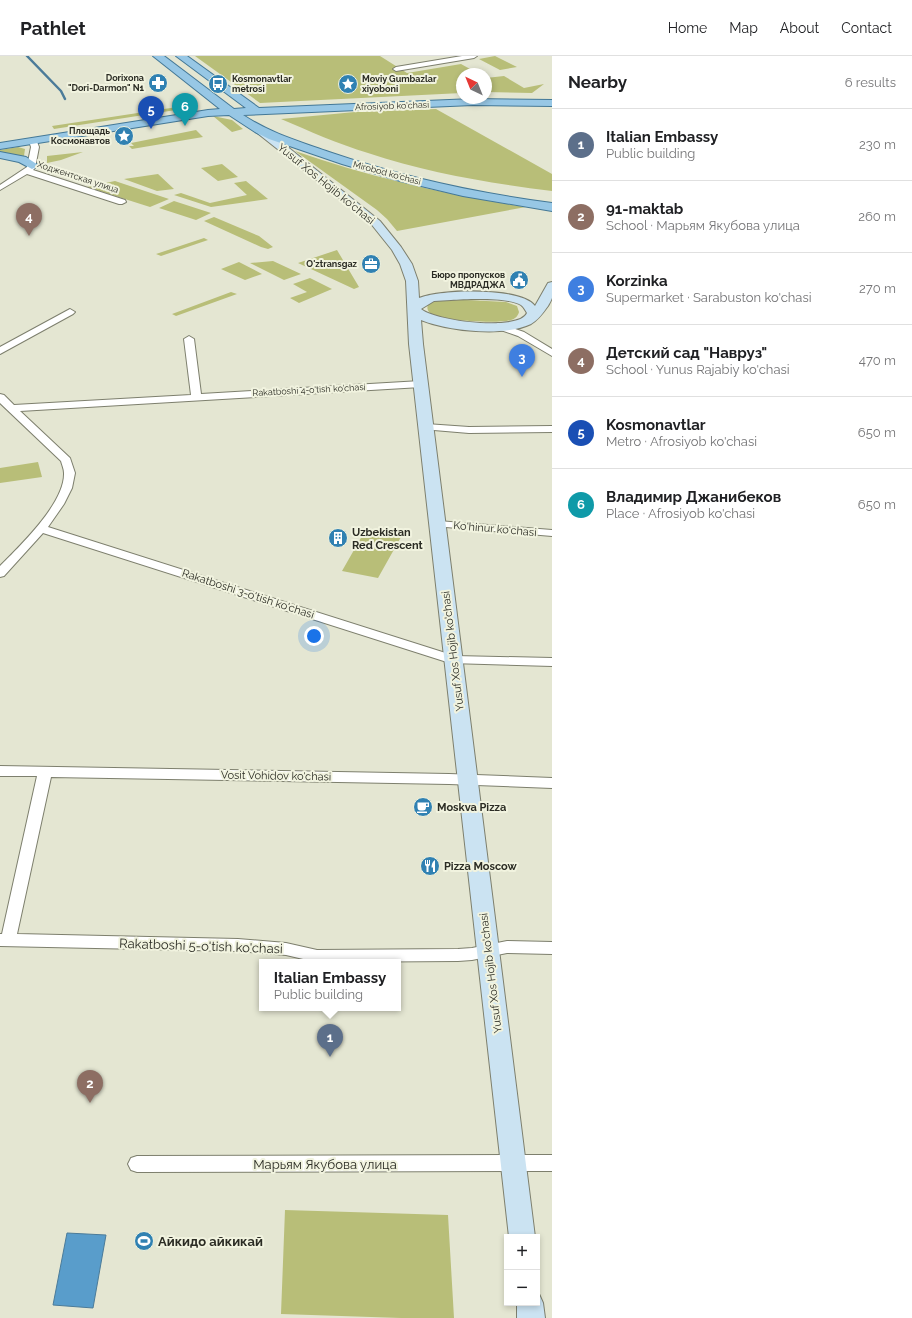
<!DOCTYPE html>
<html lang="en">
<head>
<meta charset="utf-8">
<style>
	body { margin:0; font-family:Raleway,sans-serif; background:#f6f6f6; color:#202124 }
	.controls { position:absolute; right:12px; bottom:12px; display:grid; overflow:hidden; border-radius:0px; box-shadow:0 2px 6px #0003 }
	.controls button { width:36px; height:36px; display:grid; place-items:center; padding:0; border:0; border-bottom:1px solid #e0e0e0; background:#fff; color:#202124; font:20px sans-serif }
	.compass { position:absolute; left:456px; top:12px; width:36px; height:36px; border-radius:50%; background:#fff; box-shadow:0 2px 6px #0003; rotate:317deg }
	.you { position:absolute; left:314px; top:580px; width:14px; height:14px; margin:-10px; border:3px solid #fff; border-radius:50%; background:#1a73e8; box-shadow:0 0 0 6px #1a73e833 }
	.badge { display:grid; place-items:center; width:26px; height:26px; border-radius:50%; background:#3081b2; color:#fff; font-size:13px; font-weight:700 }
	.pin { position:absolute; translate:-50% -33px; filter:drop-shadow(0 1px 2px #0008) }
	.pin::after { content:''; position:absolute; top:21px; width:14px; height:12px; background:inherit; clip-path:polygon(0 0,100% 0,50% 100%) }
	.popup { position:absolute; left:259px; top:903px; width:142px; height:52px; box-sizing:border-box; display:grid; place-content:center; border-radius:0px; background:#fff; filter:drop-shadow(0 1px 3px #0005); font-size:13px; white-space:nowrap; color:#757577 }
	.popup b { font-size:15px; color:#202124 }
	.popup::after { content:''; position:absolute; left:50%; top:100%; margin-left:-8px; border:8px solid transparent; border-top-color:#fff }
	.list { margin:0; padding:0; list-style:none }
	h2 { display:flex; justify-content:space-between; align-items:center; height:52px; margin:0; padding:0 16px; font-size:17px }
	h2 small { font-size:13px; font-weight:400; color:#757577 }
	.list li { display:grid; grid-template-columns:26px 1fr auto; gap:12px; align-items:center; box-sizing:border-box; height:72px; padding:0 16px; border-top:1px solid #e0e0e0 }
	.list b { display:block; font-size:15px; white-space:nowrap }
	.list p { margin:0; font-size:13px; white-space:nowrap; color:#757577 }
	.list em { font-size:13px; font-style:normal; color:#757577 }
	.map { position:relative; flex:none; width:552px; height:1262px; overflow:hidden }
	header { display:flex; align-items:center; gap:24px; box-sizing:border-box; height:56px; padding:0 20px; background:#fff; border-bottom:1px solid #e0e0e0 }
	header strong { font-size:19px }
	nav { display:flex; gap:22px; margin-inline-start:auto; font-size:14px }
	main { display:flex }
	aside { flex:1; background:#fff }
	.map>svg:first-child { display:block }
	.green { fill:#b8be78 }
	.water { fill:#599dcb; stroke:#4b7b99 }
	.lines { fill:none; stroke-linecap:round; stroke-linejoin:round }
	.stream { stroke:#4b7b99; stroke-width:2.5 }
	.minor-casing { stroke:#7d7f6d; stroke-width:2 }
	.secondary-casing { stroke:#7d7f6d; stroke-width:2 }
	.primary-casing { stroke:#447896; stroke-width:2 }
	.minor { fill:#fff; fill-rule:evenodd }
	.secondary { fill:#cbe3f2; fill-rule:evenodd }
	.primary { fill:#97c7e5; fill-rule:evenodd }
	.labels { text-anchor:middle; dominant-baseline:central; stroke-width:4; stroke-linejoin:round; paint-order:stroke }
	.far-poi-label { font-size:9px; font-weight:bold; fill:#2b2c24; stroke:#f1f3df; text-anchor:end }
	.far-street-label { font-size:9px; fill:#2b2c24; stroke:#f1f3df }
	.street-label { font-size:11px; fill:#2b2c24; stroke:#f1f3df }
	.poi-label { font-size:11px; font-weight:bold; fill:#2b2c24; stroke:#f1f3df; text-anchor:start }
	.near-street-label { font-size:13px; fill:#2b2c24; stroke:#f1f3df }
	.near-poi-label { font-size:13px; font-weight:bold; fill:#2b2c24; stroke:#f1f3df; text-anchor:start }
</style>
</head>
<body>
<header>
<strong>Pathlet</strong>
<nav><a>Home</a><a>Map</a><a>About</a><a>Contact</a></nav>
</header>
<main>
<div class="map">
<svg width="552" height="1262" viewBox="0 0 552 1262">
	<rect width="100%" height="100%" fill="#e4e6d2"/>
	<!-- green -->
	<path class="green" d="M 195,0 L 380,0 L 407,17 L 461,8 L 479,18 L 462,18 L 462,37 L 260,47 Z
		M 495,0 L 517,11 L 500,14 L 479,3 Z
		M 504,20 L 524,32 L 544,28 L 532,37 L 486,36 L 486,22 Z
		M 197,48 L 197,50 L 195,51 L 54,73 L 52,70 Z
		M 436,53 L 552,118 L 552,135 C 490,127 427,117 368,97 C 338,88 309,75 281,63 L 355,56 Z
		M 213,60 L 232,64 L 243,73 L 232,76 Z
		M 196,74 L 203,81 L 132,93 L 129,90 L 134,90 L 131,87 Z
		M 18,91 L 25,93 L 24,100 L 0,97 L 0,94 Z
		M 295,95 C 370,121 447,139 526,151 L 397,175 L 387,163 L 377,154 Z
		M 83,96 L 61,104 L 47,107 L 47,100 Z
		M 222,108 L 238,121 L 218,125 L 201,112 Z
		M 158,118 L 174,133 L 157,135 L 124,123 Z
		M 115,125 L 169,143 L 150,151 L 87,131 Z
		M 246,125 L 268,143 L 211,151 L 174,139 L 181,137 L 210,147 L 247,139 L 234,127 Z
		M 174,145 L 211,157 L 196,164 L 159,152 Z
		M 214,161 L 259,180 L 273,191 L 268,193 L 261,191 L 204,165 Z
		M 204,182 L 208,184 L 161,200 L 156,198 Z
		M 337,194 L 359,231 L 354,233 L 298,207 Z
		M 273,205 L 301,218 L 284,224 L 250,207 Z
		M 239,206 L 262,218 L 245,224 L 221,213 Z
		M 310,222 L 332,233 L 299,247 L 290,242 L 307,236 L 293,228 Z
		M 231,236 L 237,238 L 176,260 L 172,258 Z
		M 447,243 L 506,246 L 517,250 L 519,256 C 518,260 515,263 511,264 C 499,268 439,265 430,257 C 427,254 427,252 428,248 L 436,245 Z
		M 38,406 L 42,421 L 0,427 L 0,412 Z
		M 366,473 L 401,481 L 378,522 L 342,515 Z
		M 285,1154 L 448,1159 L 454,1262 L 401,1262 L 281,1258 Z"/>
	<!-- water -->
	<path class="water" d="M 67,1177 L 106,1179 L 93,1252 L 53,1249 Z"/>
	<g class="lines">
		<!-- stream -->
		<path class="stream" d="M 27,0 L 61,35 L 65,43"/>
		<!-- minor casing -->
		<g class="minor-casing">
			<path id="minor" d="M 462,0 L 477,0 L 474,2 L 396,15 L 393,13 L 396,11 Z
				M 30,83 L 36,83 L 39,91 L 35,112 L 33,114 L 125,144 L 126,146 L 122,148 L 119,148 L 27,118 L 0,134 L 0,129 L 27,111 L 31,91 L 29,85 Z
				M 70,253 L 75,256 L 73,258 L 0,298 L 0,291 Z
				M 498,267 L 524,276 L 552,293 L 552,300 L 518,280 L 495,272 L 493,270 Z
				M 189,280 L 194,283 L 201,338 L 421,325 L 426,328 L 421,331 L 20,355 L 70,402 L 75,417 L 72,432 L 64,448 L 48,471 L 455,600 L 552,602 L 552,610 L 450,607 L 43,477 L 4,520 L 0,521 L 0,510 C 20,490 65,447 64,417 C 64,413 62,409 61,405 L 0,347 L 0,338 L 4,339 L 14,349 L 191,339 L 184,283 Z
				M 426,368 L 469,371 L 552,370 L 552,376 L 469,377 L 422,373 L 421,371 L 422,369 Z
				M 438,465 L 552,474 L 552,480 L 434,470 L 432,468 L 434,466 Z
				M 0,710 L 449,718 L 552,722 L 552,732 L 449,728 L 51,721 L 17,878 L 238,883 L 286,887 L 317,894 L 458,893 L 472,892 L 507,885 L 552,886 L 552,898 L 507,897 L 472,904 L 458,905 L 316,906 L 286,899 L 238,895 L 0,890 L 0,878 L 2,878 L 37,720 L 0,720 Z
				M 552,1099 L 552,1115 L 137,1116 L 131,1114 L 128,1108 L 131,1102 L 137,1100 Z"/>
		</g>
		<!-- secondary casing -->
		<g class="secondary-casing">
			<path id="secondary" d="M 260,71 L 264,72 L 380,165 L 401,191 L 412,208 L 418,225 L 419,242 C 440,233 521,231 535,250 L 548,227 L 552,226 C 552,231 552,237 552,242 C 551,245 549,248 548,250 C 543,257 538,264 531,268 C 504,281 448,275 421,264 L 423,288 L 535,1181 L 509,1181 L 409,288 L 406,225 L 400,208 L 392,194 L 372,169 L 362,160 L 256,76 L 255,74 ZM 451,244 C 467,243 508,241 521,249 C 524,251 525,254 527,257 C 519,276 434,265 421,253 L 434,245 Z
				M 537,1237 L 539,1238 L 543,1247 L 545,1262 L 517,1262 L 517,1247 L 537,1247 Z"/>
		</g>
		<!-- primary casing -->
		<g class="primary-casing">
			<path id="primary" d="M 153,0 L 164,0 L 234,53 L 246,52 L 176,0 L 187,0 L 259,52 L 473,43 L 552,44 L 552,50 L 473,49 L 243,59 C 270,77 298,85 329,96 C 402,121 476,137 552,147 L 552,155 L 463,140 L 400,125 L 342,108 L 269,83 L 255,76 L 229,59 L 208,60 L 0,93 L 0,87 L 208,54 L 220,53 Z
				M 0,96 L 26,101 L 38,109 L 36,111 L 32,113 L 19,106 L 0,102 Z"/>
		</g>
		<!-- minor -->
		<use href="#minor" class="minor"/>
		<!-- secondary -->
		<use href="#secondary" class="secondary"/>
		<!-- primary -->
		<use href="#primary" class="primary"/>
	</g>
	<!-- icons -->
	<defs>
		<g id="pharmacy-disc" transform="scale(1)"><circle r="9.5" fill="#3081b2" stroke="#f1f3df"/><path d="M-2-6h4v4h4v4h-4v4h-4v-4h-4v-4h4Z" fill="#fff"/></g>
		<g id="bus-disc" transform="scale(1)"><circle r="9.5" fill="#3081b2" stroke="#f1f3df"/><path d="M-5-6H5V4H4V6H2V4H-2V6H-4V4H-5ZM-3.5-4V0h7V-4ZM-3.5 1.2v1.5H-2V1.2ZM2 1.2v1.5H3.5V1.2Z" fill="#fff"/></g>
		<g id="sight-disc" transform="scale(1)"><circle r="9.5" fill="#3081b2" stroke="#f1f3df"/><path d="M0-6L1.8-2.2L6-1.7L2.9 1.2L3.7 5.4L0 3.3L-3.7 5.4L-2.9 1.2L-6-1.7L-1.8-2.2Z" fill="#fff"/></g>
		<g id="office-disc" transform="scale(1)"><circle r="9.5" fill="#3081b2" stroke="#f1f3df"/><path d="M-6-3h4V-5.5h4V-3h4V5H-6ZM-1-4.5V-3h2v-1.5ZM-6 0V1H6V0Z" fill="#fff"/></g>
		<g id="civic-disc" transform="scale(1)"><circle r="9.5" fill="#3081b2" stroke="#f1f3df"/><path d="M-.6-6.5H3V-4.5H.6V-3L4-1V1h2V6H-6V1h2V-1L-.6-3ZM-1.2 2.5V6h2.4V2.5Z" fill="#fff"/></g>
		<g id="building-disc" transform="scale(1)"><circle r="9.5" fill="#3081b2" stroke="#f1f3df"/><path d="M-4-6H4V6H1V3H-1V6H-4ZM-2.5-4.3h1.7v1.8h-1.7ZM.8-4.3h1.7v1.8H.8ZM-2.5-1h1.7V.8h-1.7ZM.8-1h1.7V.8H.8Z" fill="#fff"/></g>
		<g id="cafe-disc" transform="scale(1)"><circle r="9.5" fill="#3081b2" stroke="#f1f3df"/><path d="M-5.5-4.5H6V0H3Q3 3.5 0 3.5H-2.5Q-5.5 3.5-5.5 0ZM3-3.2v2h1.7v-2ZM-6 4.5H4V6H-6Z" fill="#fff"/></g>
		<g id="restaurant-disc" transform="scale(1)"><circle r="9.5" fill="#3081b2" stroke="#f1f3df"/><path d="M-5-6h1v4h1v-4h1v4h1v-4h1v5L-1.5 .5V6h-2V.5L-5-1ZM5-6V6H3V1.5H1.5Q1.5-4 5-6Z" fill="#fff"/></g>
		<g id="stadium-disc" transform="scale(1)"><circle r="9.5" fill="#3081b2" stroke="#f1f3df"/><path d="M0-5a6.5 5 0 1 0 0 10a6.5 5 0 1 0 0-10ZM-3.5-1.8h7v3.6h-7Z" fill="#fff"/></g>
	</defs>
	<g fill-rule="evenodd">
		<use href="#pharmacy-disc" x="158" y="27"/>
		<use href="#bus-disc" x="218" y="28"/>
		<use href="#sight-disc" x="348" y="28"/>
		<use href="#sight-disc" x="124" y="80"/>
		<use href="#office-disc" x="371" y="208"/>
		<use href="#civic-disc" x="519" y="224"/>
		<use href="#building-disc" x="338" y="482"/>
		<use href="#cafe-disc" x="423" y="751"/>
		<use href="#restaurant-disc" x="430" y="810"/>
		<use href="#stadium-disc" x="144" y="1185"/>
	</g>
	<g class="labels">
		<!-- far-poi labels -->
		<g class="far-poi-label">
			<text x="144" y="22">Dorixona<tspan x="144" dy="10">"Dori-Darmon" N1</tspan></text>
			<text x="232" y="23" text-anchor="start">Kosmonavtlar<tspan x="232" dy="10">metrosi</tspan></text>
			<text x="362" y="23" text-anchor="start">Moviy Gumbazlar<tspan x="362" dy="10">xiyoboni</tspan></text>
			<text x="110" y="75">Площадь<tspan x="110" dy="10">Космонавтов</tspan></text>
			<text x="357" y="208">O'ztransgaz</text>
			<text x="505" y="219">Бюро пропусков<tspan x="505" dy="10">МВДРАДЖА</tspan></text>
		</g>
		<!-- far-street labels -->
		<g class="far-street-label">
			<text transform="translate(392 50) rotate(-2)">Afrosiyob ko'chasi</text>
			<text transform="translate(387 117) rotate(15)">Mirobod ko'chasi</text>
			<text transform="translate(78 121) rotate(18)">Ходжентская улица</text>
			<text transform="translate(309 334) rotate(-3)">Rakatboshi 4-o'tish ko'chasi</text>
		</g>
		<!-- street labels -->
		<g class="street-label">
			<text transform="translate(326 128) rotate(39)">Yusuf Xos Hojib ko'chasi</text>
			<text transform="translate(495 473) rotate(5)">Ko‘hinur ko‘chasi</text>
			<text transform="translate(248 538) rotate(18)">Rakatboshi 3-o'tish ko'chasi</text>
			<text transform="translate(453 595) rotate(-97)">Yusuf Xos Hojib ko'chasi</text>
			<text transform="translate(276 720) rotate(1)">Vosit Vohidov ko'chasi</text>
			<text transform="translate(491 917) rotate(-97)">Yusuf Xos Hojib ko'chasi</text>
		</g>
		<!-- poi labels -->
		<g class="poi-label">
			<text x="352" y="476">Uzbekistan<tspan x="352" dy="13">Red Crescent</tspan></text>
			<text x="437" y="751">Moskva Pizza</text>
			<text x="444" y="810">Pizza Moscow</text>
		</g>
		<!-- near-street labels -->
		<g class="near-street-label">
			<text transform="translate(201 890) rotate(2)">Rakatboshi 5-o'tish ko'chasi</text>
			<text x="325" y="1108">Марьям Якубова улица</text>
		</g>
		<!-- near-poi labels -->
		<g class="near-poi-label">
			<text x="158" y="1185">Айкидо айкикай</text>
		</g>
	</g>
</svg>
<div class="controls">
<button>+</button>
<button>−</button>
</div>
<svg class="compass" viewBox="-18 -18 36 36"><path d="M0-13l5 13h-10z" fill="#e53935"/><path d="M0 13l5-13h-10z" fill="#757577"/></svg>
<div class="you"></div>
<div class="pin badge" style="left:330px;top:1001px;background:#5c6f8a">1</div>
<div class="popup"><b>Italian Embassy</b>Public building</div>
<div class="pin badge" style="left:90px;top:1047px;background:#8d6e63">2</div>
<div class="pin badge" style="left:522px;top:321px;background:#3f7fe0">3</div>
<div class="pin badge" style="left:29px;top:180px;background:#8d6e63">4</div>
<div class="pin badge" style="left:151px;top:73px;background:#1a4fb4">5</div>
<div class="pin badge" style="left:185px;top:70px;background:#0f9aa8">6</div>
</div>
<aside>
<h2>Nearby<small>6 results</small></h2>
<ul class="list">
<li><span class="badge" style="background:#5c6f8a">1</span><div><b>Italian Embassy</b><p>Public building</p></div><em>230 m</em></li>
<li><span class="badge" style="background:#8d6e63">2</span><div><b>91-maktab</b><p>School · Марьям Якубова улица</p></div><em>260 m</em></li>
<li><span class="badge" style="background:#3f7fe0">3</span><div><b>Korzinka</b><p>Supermarket · Sarabuston ko'chasi</p></div><em>270 m</em></li>
<li><span class="badge" style="background:#8d6e63">4</span><div><b>Детский сад &quot;Навруз&quot;</b><p>School · Yunus Rajabiy ko'chasi</p></div><em>470 m</em></li>
<li><span class="badge" style="background:#1a4fb4">5</span><div><b>Kosmonavtlar</b><p>Metro · Afrosiyob ko'chasi</p></div><em>650 m</em></li>
<li><span class="badge" style="background:#0f9aa8">6</span><div><b>Владимир Джанибеков</b><p>Place · Afrosiyob ko'chasi</p></div><em>650 m</em></li>
</ul>
</aside>
</main>
</body>
</html>
